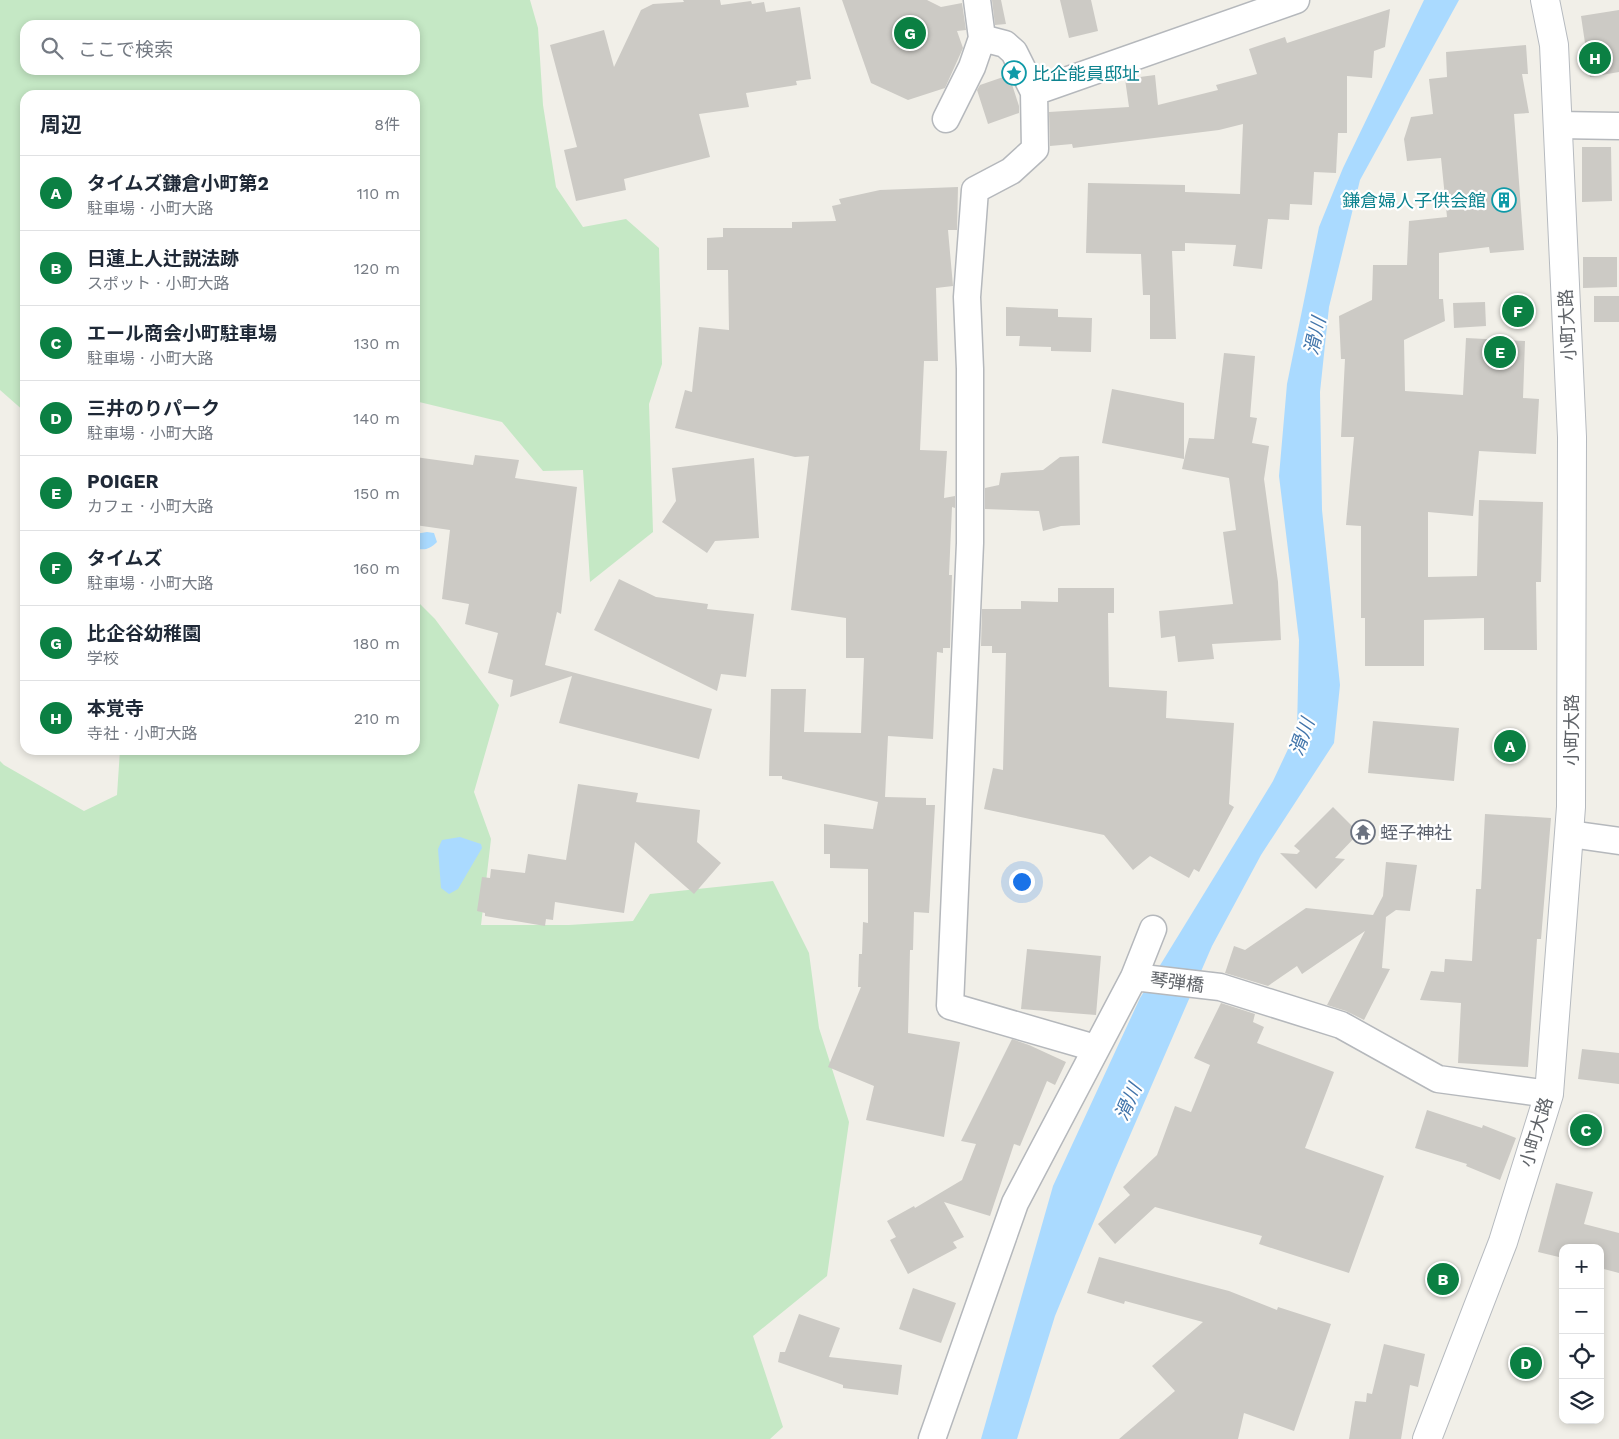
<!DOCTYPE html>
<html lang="ja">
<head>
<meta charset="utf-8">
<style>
	body { margin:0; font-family:"Work Sans","Noto Sans JP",sans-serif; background:#f2f2f3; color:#1f2937 }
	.controls { position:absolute; right:15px; bottom:15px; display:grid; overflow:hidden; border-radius:10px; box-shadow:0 2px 8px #0003 }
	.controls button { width:45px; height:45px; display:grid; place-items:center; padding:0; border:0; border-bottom:1px solid #e0e1e3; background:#fff; color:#1f2937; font:25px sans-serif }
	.you { position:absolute; left:1021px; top:881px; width:18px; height:18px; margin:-12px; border:4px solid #fff; border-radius:50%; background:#1a73e8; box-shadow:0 0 0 8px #1a73e833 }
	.badge { display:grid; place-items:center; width:32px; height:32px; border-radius:50%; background:#0b8043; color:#fff; font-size:16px; font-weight:700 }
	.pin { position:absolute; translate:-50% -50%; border:2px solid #fff; box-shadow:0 1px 5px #0006 }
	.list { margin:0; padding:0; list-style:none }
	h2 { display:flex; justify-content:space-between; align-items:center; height:65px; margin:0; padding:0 20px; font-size:21px }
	h2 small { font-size:16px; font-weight:400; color:#747a83 }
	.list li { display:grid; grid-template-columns:32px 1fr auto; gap:15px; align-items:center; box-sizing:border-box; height:75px; padding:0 20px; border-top:1px solid #e0e1e3 }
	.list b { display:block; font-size:19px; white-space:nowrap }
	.list p { margin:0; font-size:16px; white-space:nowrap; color:#747a83 }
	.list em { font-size:16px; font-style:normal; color:#747a83 }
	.icon { flex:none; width:28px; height:28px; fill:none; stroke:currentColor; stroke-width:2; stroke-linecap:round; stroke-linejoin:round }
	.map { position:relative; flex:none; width:1619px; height:1439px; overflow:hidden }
	.search { position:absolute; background:#fff; box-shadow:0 2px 8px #0003; left:20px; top:20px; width:400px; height:55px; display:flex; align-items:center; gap:12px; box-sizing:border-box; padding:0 18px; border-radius:15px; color:#747a83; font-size:19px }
	.panel { position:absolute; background:#fff; box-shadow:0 2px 8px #0003; left:20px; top:90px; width:400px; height:665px; border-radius:15px }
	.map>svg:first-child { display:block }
	.green { fill:#c5e8c5; fill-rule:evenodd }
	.water { fill:#aadaff }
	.building { fill:#cccac5 }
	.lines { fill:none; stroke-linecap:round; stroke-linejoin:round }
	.street-casing { stroke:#b5b8bc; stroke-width:29 }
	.secondary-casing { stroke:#b6babf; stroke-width:30 }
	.street { stroke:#fff; stroke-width:26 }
	.secondary { stroke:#fff; stroke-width:28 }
	.labels { text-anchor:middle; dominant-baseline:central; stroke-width:4.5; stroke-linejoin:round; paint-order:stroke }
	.culture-label { font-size:18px; fill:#0d838f; stroke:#fff; text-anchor:start }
	.street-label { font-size:18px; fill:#5f6368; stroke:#fff }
	.worship-label { font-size:18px; fill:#5b616d; stroke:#fff; text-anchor:start }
	.water-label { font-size:19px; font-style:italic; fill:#4174aa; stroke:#fff }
</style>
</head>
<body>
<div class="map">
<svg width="1619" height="1439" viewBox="0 0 1619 1439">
	<rect width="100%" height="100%" fill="#f1efe8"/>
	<!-- green -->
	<path class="green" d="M 0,0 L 530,0 L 538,28 L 543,105 L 556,187 L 583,227 L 626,219 L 659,248 L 662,364 L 649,404 L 653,532 L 590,582 L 583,470 L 543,471 L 502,422 L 415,401 L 415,95 L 25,95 L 25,412 L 0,390 ZM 25,25 L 415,25 L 415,70 L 25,70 Z
		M 415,599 L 435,619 L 499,705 L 474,792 L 491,839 L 481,925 L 569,925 L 633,921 L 650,894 L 773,881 L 809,953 L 819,1028 L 849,1122 L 827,1276 L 753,1336 L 783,1427 L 770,1439 L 0,1439 L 0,761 L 4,765 L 84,811 L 117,795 L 120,750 L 415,750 Z"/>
	<!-- water -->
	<path class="water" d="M 1424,0 L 1459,0 L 1360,180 L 1329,307 L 1320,392 L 1322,510 L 1340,685 L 1334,743 L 1261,855 L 1212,946 L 1115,1170 L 1055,1316 L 1017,1439 L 981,1439 L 1053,1186 L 1140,998 L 1273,781 L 1297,730 L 1299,640 L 1279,476 L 1287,384 L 1319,227 L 1343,168 Z
		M 427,532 L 434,533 L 437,542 C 430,549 424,551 415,548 L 415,534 Z
		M 460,837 L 481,844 L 482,848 L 458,889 L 449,894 L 441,888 L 438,849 L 442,840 Z"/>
	<!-- building -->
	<path class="building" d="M 683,0 L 720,0 L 721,5 L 751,1 L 752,4 L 764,2 L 766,12 L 800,7 L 811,79 L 796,81 L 797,85 L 746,93 L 749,107 L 699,114 L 710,157 L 624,179 L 626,190 L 576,201 L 564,150 L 577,147 L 550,45 L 604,30 L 614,67 L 641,10 L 653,4 L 684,2 Z
		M 842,0 L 927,0 L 941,7 L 962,3 L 966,30 L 957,31 L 963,48 L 945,88 L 908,100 L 871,83 Z
		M 992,0 L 1001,0 L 1006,24 L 995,25 Z
		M 1060,0 L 1091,0 L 1098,31 L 1069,38 Z
		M 1390,9 L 1385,47 L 1374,51 L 1372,78 L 1347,76 L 1347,133 L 1338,133 L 1336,173 L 1314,172 L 1312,205 L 1290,204 L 1289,220 L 1268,219 L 1262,269 L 1233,266 L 1236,245 L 1185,243 L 1185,251 L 1172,251 L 1176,339 L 1150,339 L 1150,295 L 1143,295 L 1141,254 L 1086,253 L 1088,183 L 1185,185 L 1185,192 L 1240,194 L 1243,124 L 1219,130 L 1073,148 L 1072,144 L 1050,146 L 1049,112 L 1129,107 L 1125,79 L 1155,75 L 1158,105 L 1218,90 L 1216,85 L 1257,74 L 1249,49 L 1285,37 L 1287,43 Z
		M 1619,10 L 1619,72 L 1590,77 L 1581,16 Z
		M 1526,45 L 1528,74 L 1522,74 L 1529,113 L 1514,114 L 1524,250 L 1490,253 L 1489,247 L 1439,253 L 1439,299 L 1443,299 L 1445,321 L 1404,340 L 1405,391 L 1463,395 L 1466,338 L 1525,341 L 1523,398 L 1539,399 L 1536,454 L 1479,451 L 1473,516 L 1428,512 L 1428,577 L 1477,576 L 1479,500 L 1543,502 L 1541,582 L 1536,582 L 1537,650 L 1484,650 L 1484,618 L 1424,620 L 1424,666 L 1365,666 L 1365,618 L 1361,618 L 1361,526 L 1346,525 L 1354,437 L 1341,437 L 1345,359 L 1341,359 L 1339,316 L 1372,300 L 1373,265 L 1407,265 L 1409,221 L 1447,217 L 1441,158 L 1407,161 L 1404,139 L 1411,117 L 1433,114 L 1429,79 L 1447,77 L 1446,52 Z
		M 1009,75 L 1019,106 L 1019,113 L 988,124 L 977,90 L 980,85 Z
		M 1582,147 L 1611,147 L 1612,201 L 1582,202 Z
		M 958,187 L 957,230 L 948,230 L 953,286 L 936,288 L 938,361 L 924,361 L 920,450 L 947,451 L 944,498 L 955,496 L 955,508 L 952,507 L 949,575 L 952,575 L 950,648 L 943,648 L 943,653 L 937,652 L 933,739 L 888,736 L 885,797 L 926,798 L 926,805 L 935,805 L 929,913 L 914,912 L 913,950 L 910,950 L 908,1033 L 960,1042 L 944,1137 L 866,1120 L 874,1086 L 828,1067 L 861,987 L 858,987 L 859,954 L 862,954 L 863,922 L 868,923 L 868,869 L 830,868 L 830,854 L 824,854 L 824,824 L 873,829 L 878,802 L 782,779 L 782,776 L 769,776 L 771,689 L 806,689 L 804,732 L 861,733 L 864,658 L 846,658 L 846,618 L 791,610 L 809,456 L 795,457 L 675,428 L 685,390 L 692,392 L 699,327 L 729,330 L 728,270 L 707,270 L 707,238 L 723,237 L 723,228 L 792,228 L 792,222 L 836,221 L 832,206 L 841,204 L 839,199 L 880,190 Z
		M 1583,257 L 1617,257 L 1617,287 L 1583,288 Z
		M 1594,296 L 1619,296 L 1619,322 L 1594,322 Z
		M 1485,302 L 1486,326 L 1454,328 L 1453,303 Z
		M 1006,307 L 1058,309 L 1058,317 L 1092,318 L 1091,352 L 1051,351 L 1051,347 L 1019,346 L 1020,336 L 1006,336 Z
		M 1224,353 L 1255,356 L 1250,417 L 1257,418 L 1252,443 L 1269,446 L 1264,479 L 1278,582 L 1281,640 L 1212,644 L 1214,659 L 1178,662 L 1175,636 L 1161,638 L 1159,611 L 1233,604 L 1223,532 L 1236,530 L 1229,478 L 1182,469 L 1189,438 L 1214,439 Z
		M 1112,389 L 1184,403 L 1184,459 L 1102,443 Z
		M 475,455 L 519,460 L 515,478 L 577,487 L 561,614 L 557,612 L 545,665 L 712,709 L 699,759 L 559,723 L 572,676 L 510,697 L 513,680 L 488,673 L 498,633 L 465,624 L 469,604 L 442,599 L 450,530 L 415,525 L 415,457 L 473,465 Z
		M 1079,456 L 1080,525 L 1061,526 L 1043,531 L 1039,511 L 985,509 L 985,488 L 999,485 L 1001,473 L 1043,470 L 1060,457 Z
		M 754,458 L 759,538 L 715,541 L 707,553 L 662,522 L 676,501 L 672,468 Z
		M 619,579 L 656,597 L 708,604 L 707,609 L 754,614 L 746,677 L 721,674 L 717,691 L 594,630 Z
		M 1058,588 L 1114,588 L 1114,613 L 1108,613 L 1109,687 L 1167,691 L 1166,718 L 1234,723 L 1229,804 L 1234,807 L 1199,872 L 1194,869 L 1189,878 L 1150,856 L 1133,870 L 1104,835 L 984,809 L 993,768 L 1003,770 L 1006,653 L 992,653 L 992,646 L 981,646 L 982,609 L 1021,609 L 1021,601 L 1058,602 Z
		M 1373,721 L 1459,728 L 1454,781 L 1368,773 Z
		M 578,784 L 638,793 L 636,802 L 700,810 L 697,842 L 721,863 L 694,894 L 635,842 L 624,913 L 555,902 L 553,920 L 546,919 L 545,926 L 485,916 L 485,913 L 477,911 L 482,877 L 490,878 L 491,869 L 525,873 L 528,854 L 566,860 Z
		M 1333,807 L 1359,833 L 1335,858 L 1345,859 L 1316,889 L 1280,853 L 1297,854 L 1300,851 L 1294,846 Z
		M 1485,814 L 1551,818 L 1541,939 L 1537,939 L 1528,1067 L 1458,1063 L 1461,1003 L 1420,1000 L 1431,971 L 1444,972 L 1445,959 L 1472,961 L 1476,889 L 1481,889 Z
		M 1386,862 L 1417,865 L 1410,911 L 1396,910 L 1386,917 L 1382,968 L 1390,969 L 1364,1020 L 1346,1011 L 1327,1005 L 1365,931 L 1302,974 L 1297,966 L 1268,986 L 1225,973 L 1234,946 L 1245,950 L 1306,908 L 1373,915 L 1383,896 Z
		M 1027,949 L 1101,956 L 1096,1015 L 1021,1009 Z
		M 1221,1003 L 1255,1014 L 1253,1022 L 1264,1027 L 1257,1043 L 1334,1072 L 1305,1148 L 1384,1176 L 1349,1273 L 1259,1244 L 1262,1236 L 1155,1207 L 1115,1244 L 1098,1224 L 1130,1195 L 1123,1187 L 1157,1155 L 1175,1106 L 1191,1112 L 1210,1065 L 1194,1058 Z
		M 1012,1039 L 1029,1045 L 1066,1062 L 1055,1085 L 1047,1081 L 1020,1146 L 1014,1144 L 990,1216 L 944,1202 L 964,1237 L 953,1242 L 957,1248 L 908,1274 L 890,1240 L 896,1237 L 887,1221 L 914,1206 L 915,1208 L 962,1180 L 976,1144 L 961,1141 Z
		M 1582,1049 L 1619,1053 L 1619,1084 L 1578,1079 Z
		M 1427,1110 L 1482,1128 L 1483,1125 L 1516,1138 L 1500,1180 L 1466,1166 L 1467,1164 L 1415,1148 Z
		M 1556,1183 L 1593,1192 L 1584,1224 L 1619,1233 L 1619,1273 L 1600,1268 L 1600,1248 L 1563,1248 L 1563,1258 L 1538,1252 Z
		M 1099,1257 L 1229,1291 L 1277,1310 L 1278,1307 L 1331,1324 L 1294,1431 L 1244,1413 L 1238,1439 L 1119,1439 L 1175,1391 L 1152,1366 L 1203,1322 L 1125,1301 L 1124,1304 L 1087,1293 Z
		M 913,1288 L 956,1303 L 941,1343 L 899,1329 Z
		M 799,1314 L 840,1328 L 829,1357 L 902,1365 L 898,1395 L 843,1388 L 843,1385 L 778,1362 L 780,1352 L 785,1352 Z
		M 1384,1344 L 1425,1354 L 1418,1387 L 1410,1385 L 1401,1439 L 1349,1439 L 1355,1401 L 1366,1402 L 1367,1393 L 1372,1394 Z"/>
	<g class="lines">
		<!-- street casing -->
		<g class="street-casing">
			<path id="street" d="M 977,0 L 982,38 L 1005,44 L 1014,52 L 1034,92 L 1035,149 L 1011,171 L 975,190 L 967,297 L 970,369 L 970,543 L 950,1006 L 1095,1048
				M 1034,92 L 1296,0
				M 946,119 L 972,67 L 982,38
				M 1558,125 L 1619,126
				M 1570,834 L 1619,841
				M 1134,977 L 1220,987 L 1341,1025 L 1438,1079 L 1549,1094
				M 932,1439 L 1015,1203 L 1134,977 L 1153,929"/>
		</g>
		<!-- secondary casing -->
		<g class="secondary-casing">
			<path id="secondary" d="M 1427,1439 L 1503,1242 L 1549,1094 L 1571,807 L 1572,437 L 1554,45 L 1545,0"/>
		</g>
		<!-- street -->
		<use href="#street" class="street"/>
		<!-- secondary -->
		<use href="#secondary" class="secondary"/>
	</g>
	<!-- icons -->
	<defs>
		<g id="sight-ring" transform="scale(1.25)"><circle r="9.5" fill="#fff" stroke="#0f9aa8" stroke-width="1.5"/><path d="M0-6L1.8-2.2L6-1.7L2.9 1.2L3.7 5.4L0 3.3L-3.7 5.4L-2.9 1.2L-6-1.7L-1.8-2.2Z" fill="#0f9aa8"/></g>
		<g id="building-ring" transform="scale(1.25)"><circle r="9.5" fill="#fff" stroke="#0f9aa8" stroke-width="1.5"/><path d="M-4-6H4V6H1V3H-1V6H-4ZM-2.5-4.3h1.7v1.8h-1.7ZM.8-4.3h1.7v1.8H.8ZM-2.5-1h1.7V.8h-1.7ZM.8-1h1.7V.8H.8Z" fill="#0f9aa8"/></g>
		<g id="temple-ring" transform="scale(1.25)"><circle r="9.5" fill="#fff" stroke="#6b7280" stroke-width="1.5"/><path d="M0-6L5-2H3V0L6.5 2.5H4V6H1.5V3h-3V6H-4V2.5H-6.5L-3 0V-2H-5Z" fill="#6b7280"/></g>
	</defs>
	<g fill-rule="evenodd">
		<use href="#sight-ring" x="1014" y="73"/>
		<use href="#building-ring" x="1504" y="200"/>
		<use href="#temple-ring" x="1363" y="832"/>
	</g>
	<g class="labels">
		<!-- culture labels -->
		<g class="culture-label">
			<text x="1032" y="73">比企能員邸址</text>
			<text x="1486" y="200" text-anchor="end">鎌倉婦人子供会館</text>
		</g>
		<!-- street labels -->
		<g class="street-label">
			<text transform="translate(1567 325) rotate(-93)">小町大路</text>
			<text transform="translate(1571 730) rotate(-90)">小町大路</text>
			<text transform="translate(1177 982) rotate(7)">琴弾橋</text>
			<text transform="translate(1536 1132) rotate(-73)">小町大路</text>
		</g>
		<!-- worship labels -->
		<g class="worship-label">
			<text x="1380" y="832">蛭子神社</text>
		</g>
		<!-- water labels -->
		<g class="water-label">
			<text transform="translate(1315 336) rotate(-77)">滑川</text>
			<text transform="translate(1302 737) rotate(-70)">滑川</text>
			<text transform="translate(1128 1102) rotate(-66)">滑川</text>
		</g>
	</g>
</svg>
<div class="controls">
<button>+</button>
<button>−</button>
<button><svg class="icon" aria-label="locate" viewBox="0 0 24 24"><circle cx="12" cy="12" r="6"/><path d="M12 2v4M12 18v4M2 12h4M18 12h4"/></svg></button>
<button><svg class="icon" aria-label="layers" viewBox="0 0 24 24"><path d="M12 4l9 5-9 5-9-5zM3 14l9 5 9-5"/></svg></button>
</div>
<div class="you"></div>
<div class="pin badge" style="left:1510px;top:746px">A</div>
<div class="pin badge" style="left:1443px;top:1279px">B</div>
<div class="pin badge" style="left:1586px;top:1130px">C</div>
<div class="pin badge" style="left:1526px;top:1363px">D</div>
<div class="pin badge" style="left:1500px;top:352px">E</div>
<div class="pin badge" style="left:1518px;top:311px">F</div>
<div class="pin badge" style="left:910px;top:33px">G</div>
<div class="pin badge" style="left:1595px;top:58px">H</div>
<div class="search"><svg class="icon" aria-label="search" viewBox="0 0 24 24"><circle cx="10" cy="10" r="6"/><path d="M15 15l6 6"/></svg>ここで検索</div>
<section class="panel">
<h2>周辺<small>8件</small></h2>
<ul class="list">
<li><span class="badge">A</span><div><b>タイムズ鎌倉小町第2</b><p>駐車場 · 小町大路</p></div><em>110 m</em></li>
<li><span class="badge">B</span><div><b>日蓮上人辻説法跡</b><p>スポット · 小町大路</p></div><em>120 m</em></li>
<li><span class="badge">C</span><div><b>エール商会小町駐車場</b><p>駐車場 · 小町大路</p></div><em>130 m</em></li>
<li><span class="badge">D</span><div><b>三井のりパーク</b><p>駐車場 · 小町大路</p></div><em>140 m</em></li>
<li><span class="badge">E</span><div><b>POIGER</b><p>カフェ · 小町大路</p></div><em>150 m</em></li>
<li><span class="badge">F</span><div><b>タイムズ</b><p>駐車場 · 小町大路</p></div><em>160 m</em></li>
<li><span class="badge">G</span><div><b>比企谷幼稚園</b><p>学校</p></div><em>180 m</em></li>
<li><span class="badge">H</span><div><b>本覚寺</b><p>寺社 · 小町大路</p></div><em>210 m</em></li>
</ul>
</section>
</div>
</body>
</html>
